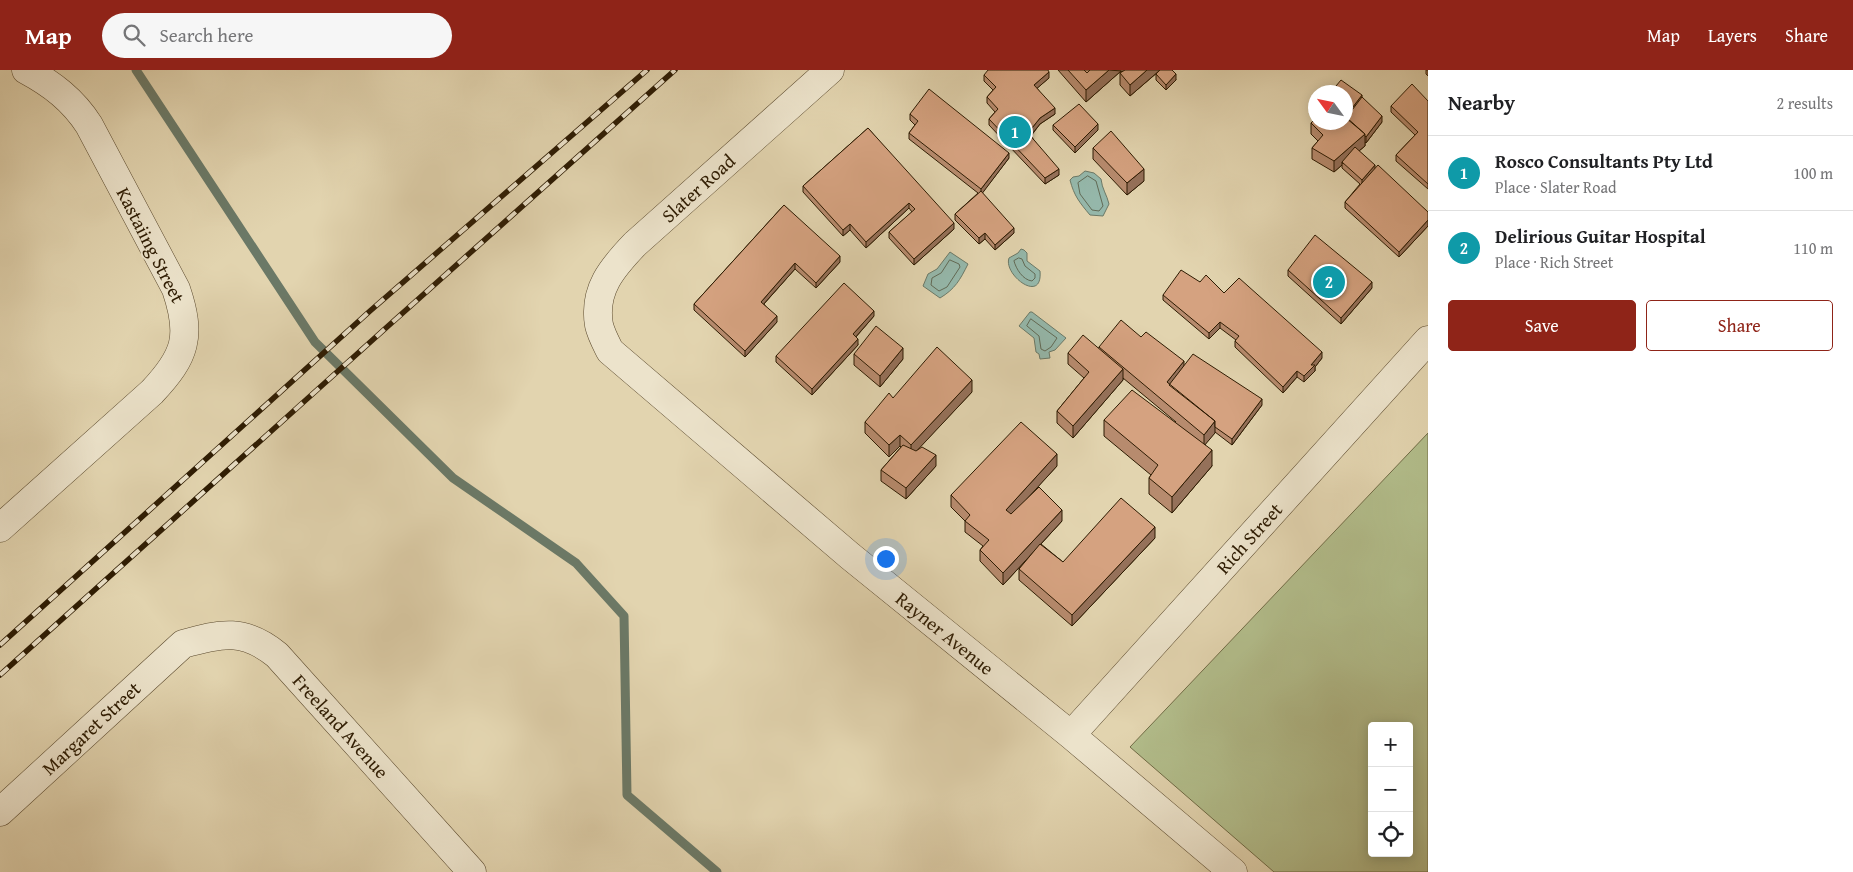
<!DOCTYPE html>
<html lang="en">
<head>
<meta charset="utf-8">
<style>
	body { margin:0; font-family:"Gentium Book Plus",serif; background:#f6f6f6; color:#202124 }
	.controls { position:absolute; right:15px; bottom:15px; display:grid; overflow:hidden; border-radius:5px; box-shadow:0 2px 12px #0003 }
	.controls button { width:45px; height:45px; display:grid; place-items:center; padding:0; border:0; border-bottom:1px solid #e0e0e0; background:#fff; color:#202124; font:25px sans-serif }
	.compass { position:absolute; left:1308px; top:15px; width:45px; height:45px; border-radius:50%; background:#fff; box-shadow:0 2px 12px #0003; rotate:303deg }
	.you { position:absolute; left:885px; top:488px; width:18px; height:18px; margin:-12px; border:4px solid #fff; border-radius:50%; background:#1a73e8; box-shadow:0 0 0 8px #1a73e833 }
	.badge { display:grid; place-items:center; width:32px; height:32px; border-radius:50%; background:#8f2418; color:#fff; font-size:16px; font-weight:700 }
	.pin { position:absolute; translate:-50% -50%; border:2px solid #fff; box-shadow:0 1px 5px #0006 }
	.list { margin:0; padding:0; list-style:none }
	h2 { display:flex; justify-content:space-between; align-items:center; height:65px; margin:0; padding:0 20px; font-size:21px }
	h2 small { font-size:16px; font-weight:400; color:#757577 }
	.list li { display:grid; grid-template-columns:32px 1fr auto; gap:15px; align-items:center; box-sizing:border-box; height:75px; padding:0 20px; border-top:1px solid #e0e0e0 }
	.list b { display:block; font-size:19px; white-space:nowrap }
	.list p { margin:0; font-size:16px; white-space:nowrap; color:#757577 }
	.list em { font-size:16px; font-style:normal; color:#757577 }
	.actions { display:flex; gap:10px; padding:15px 20px }
	.actions a { flex:1; padding:11px 0; border:1px solid #8f2418; border-radius:5px; text-align:center; font-size:18px; color:#8f2418 }
	.actions .main { background:#8f2418; color:#fff }
	.icon { flex:none; width:28px; height:28px; fill:none; stroke:currentColor; stroke-width:2; stroke-linecap:round; stroke-linejoin:round }
	.map { position:relative; flex:none; width:1428px; height:802px; overflow:hidden }
	header { display:flex; align-items:center; gap:30px; box-sizing:border-box; height:70px; padding:0 25px; background:#8f2418; color:#fff }
	header strong { font-size:24px }
	nav { display:flex; gap:28px; margin-inline-start:auto; font-size:18px }
	.search { width:350px; height:45px; background:#f6f6f6; display:flex; align-items:center; gap:12px; box-sizing:border-box; padding:0 18px; border-radius:28px; color:#757577; font-size:19px }
	main { display:flex }
	aside { flex:1; background:#fff }
	.map>svg:first-child { display:block }
	.green { fill:#b2bd8b; stroke:#706c46; fill-rule:evenodd }
	.water { fill:#95b8ab; stroke:#6b7967 }
	.lines { fill:none; stroke-linecap:round; stroke-linejoin:round }
	.shore { stroke:#616a56; stroke-width:1 }
	.stream { stroke:#6b7967; stroke-width:9 }
	.minor-casing { stroke:#5a492d; stroke-width:29 }
	.minor { stroke:#ece3cb; stroke-width:28 }
	.rail-casing { stroke:#2d1b02; stroke-width:5.5 }
	.rail { stroke:#ece3cb; stroke-width:4; stroke-dasharray:11; stroke-linecap:butt }
	.wall { fill:#b78b6e; stroke:#2d1b02 }
	.shaded-wall { fill:#95715a; stroke:#2d1b02 }
	.building { fill:#d5a280; stroke:#2d1b02 }
	.labels { text-anchor:middle; dominant-baseline:central; stroke-width:4; stroke-linejoin:round; paint-order:stroke }
	.street-label { font-size:19px; fill:#2d1b02; stroke:#ece3cb }
</style>
</head>
<body>
<header>
<strong>Map</strong>
<div class="search"><svg class="icon" aria-label="search" viewBox="0 0 24 24"><circle cx="10" cy="10" r="6"/><path d="M15 15l6 6"/></svg>Search here</div>
<nav><a>Map</a><a>Layers</a><a>Share</a></nav>
</header>
<main>
<div class="map">
<svg width="1428" height="802" viewBox="0 0 1428 802">
	<rect width="100%" height="100%" fill="#e2d4af"/>
	<filter id="stains"><feTurbulence type="fractalNoise" baseFrequency=".004" numOctaves="4"/><feColorMatrix values="0 0 0 0 .2 0 0 0 0 .09 0 0 0 0 .02 0 0 0 .5 -.17"/></filter>
	<radialGradient id="worn" r=".72"><stop offset=".6" stop-color="#630" stop-opacity="0"/><stop offset="1" stop-color="#630" stop-opacity=".3"/></radialGradient>
	<!-- green -->
	<path class="green" d="M 1428,363 L 1428,802 L 1274,802 L 1130,677 ZM 1372,656 L 1409,656 L 1409,783 L 1372,783 Z"/>
	<!-- water -->
	<path class="water" d="M 1085,101 L 1094,103 L 1101,109 C 1102,119 1107,125 1109,134 L 1103,146 L 1090,145 C 1080,133 1074,126 1070,110 L 1073,107 L 1079,106 Z
		M 1021,179 L 1024,180 L 1027,183 L 1027,191 L 1040,201 C 1043,235 1003,205 1009,188 L 1018,183 Z
		M 950,182 L 968,194 C 960,210 955,219 940,228 L 923,216 L 928,204 L 937,199 Z
		M 1030,242 L 1032,242 L 1066,268 L 1055,280 L 1049,282 L 1050,288 L 1040,289 L 1039,284 L 1036,282 L 1034,268 L 1019,256 Z"/>
	<g class="lines">
		<!-- shore -->
		<path class="shore" d="M 1088,106 L 1096,111 L 1103,136 L 1099,141 L 1092,140 L 1080,124 L 1078,113 Z
			M 1019,188 L 1022,189 L 1025,196 L 1035,204 L 1035,208 L 1032,211 C 1023,210 1016,199 1014,191 Z
			M 950,190 L 959,194 L 960,197 L 947,217 L 939,221 L 931,215 L 932,208 L 941,203 Z
			M 1031,249 L 1057,268 L 1051,277 L 1045,281 L 1041,279 L 1039,266 L 1027,256 Z"/>
		<!-- stream -->
		<path class="stream" d="M 136,0 L 315,272 L 453,408 L 576,493 L 624,546 L 627,725 L 717,802"/>
		<!-- minor casing -->
		<g class="minor-casing">
			<path id="minor" d="M 830,0 L 635,174 C 612,198 593,220 599,255 C 601,264 606,273 610,281 L 850,486 L 1071,665 L 1233,802
				M 0,458 L 152,322 C 186,286 192,266 176,219 L 89,55 C 73,30 52,14 26,0
				M 1071,665 L 1428,270
				M 0,742 L 183,574 C 222,563 244,558 277,585 L 472,802"/>
		</g>
		<!-- minor -->
		<use href="#minor" class="minor"/>
		<!-- rail casing -->
		<g class="rail-casing">
			<path id="rail" d="M 0,575 L 370,241 L 647,0
				M 0,605 L 387,257 L 675,0"/>
		</g>
		<!-- rail -->
		<use href="#rail" class="rail"/>
	</g>
	<!-- wall -->
	<path class="wall" d="M 1058,0 L 1172,0 L 1176,10 L 1166,20 L 1156,10 L 1156,4 L 1158,2 L 1130,26 L 1120,15 L 1120,3 L 1122,2 L 1121,1 L 1086,32 Z
		M 1426,0 L 1428,0 L 1428,6 L 1426,4 Z
		M 984,5 L 1049,8 L 1037,18 L 1055,44 L 1040,54 L 1031,66 L 1059,105 L 1045,114 L 989,55 L 989,49 L 995,42 L 987,33 L 987,27 L 993,20 L 984,11 Z
		M 1362,28 L 1382,52 L 1366,73 L 1365,72 L 1365,76 L 1359,81 L 1375,98 L 1428,142 L 1428,156 L 1399,187 L 1345,138 L 1345,132 L 1360,114 L 1342,98 L 1342,95 L 1334,102 L 1312,89 L 1312,78 L 1318,71 L 1311,64 L 1311,53 Z
		M 1428,31 L 1428,119 L 1396,91 L 1396,85 L 1415,65 L 1391,42 L 1391,36 Z
		M 910,44 L 1009,88 L 982,123 L 1014,163 L 995,180 L 985,169 L 979,174 L 955,150 L 955,144 L 978,123 L 909,69 L 909,63 L 915,55 L 910,50 Z
		M 1053,55 L 1098,60 L 1075,83 L 1053,60 Z
		M 868,58 L 954,159 L 914,195 L 889,168 L 889,162 L 912,142 L 909,138 L 866,178 L 850,160 L 843,166 L 803,122 L 803,116 Z
		M 1093,78 L 1144,111 L 1127,125 L 1093,89 Z
		M 784,135 L 840,192 L 816,218 L 795,199 L 764,234 L 777,252 L 745,287 L 694,240 L 694,234 Z
		M 1288,200 L 1372,218 L 1341,254 L 1288,206 Z
		M 1200,212 L 1224,223 L 1322,288 L 1315,297 L 1315,301 L 1304,312 L 1297,307 L 1283,323 L 1235,277 L 1235,271 L 1236,270 L 1220,258 L 1209,269 L 1163,230 L 1163,225 Z
		M 874,246 L 856,267 L 858,275 L 812,325 L 776,292 L 776,286 Z
		M 1141,267 L 1184,297 L 1262,335 L 1232,375 L 1215,362 L 1205,374 L 1212,396 L 1172,443 L 1149,424 L 1149,408 L 1151,405 L 1104,366 L 1104,350 L 1176,352 L 1123,308 L 1123,310 L 1073,368 L 1057,353 L 1057,341 L 1084,308 L 1068,294 L 1068,283 L 1099,278 L 1099,277 Z
		M 854,284 L 903,289 L 880,317 L 854,295 Z
		M 972,322 L 916,381 L 936,396 L 906,429 L 881,411 L 881,400 L 901,377 L 900,376 L 889,387 L 865,363 L 865,352 L 893,328 Z
		M 1057,396 L 1027,428 L 1062,451 L 1041,474 L 1063,492 L 1155,468 L 1072,556 L 1019,510 L 1019,499 L 1029,487 L 1003,515 L 980,491 L 980,480 L 983,476 L 965,462 L 965,451 L 951,437 L 951,425 Z"/>
	<!-- shaded-wall -->
	<path class="shaded-wall" d="M 1109,0 L 1121,1 L 1086,32 L 1086,20 Z
		M 1147,0 L 1160,0 L 1130,26 L 1130,15 Z
		M 1049,2 L 1049,8 L 1034,21 L 1034,15 Z
		M 1176,4 L 1176,10 L 1166,20 L 1166,15 Z
		M 1362,25 L 1362,31 L 1346,51 L 1346,46 Z
		M 1055,38 L 1055,44 L 1040,54 L 1028,69 L 1028,63 L 1040,48 Z
		M 1382,46 L 1382,52 L 1366,73 L 1366,67 Z
		M 1098,54 L 1098,60 L 1075,83 L 1075,77 Z
		M 1365,64 L 1365,76 L 1343,94 L 1342,92 L 1342,95 L 1334,102 L 1334,91 Z
		M 1009,83 L 1009,88 L 981,125 L 981,119 Z
		M 1375,95 L 1375,101 L 1362,116 L 1362,110 Z
		M 1059,99 L 1059,105 L 1045,114 L 1045,108 Z
		M 1144,99 L 1144,111 L 1127,125 L 1127,113 Z
		M 909,133 L 909,138 L 866,178 L 866,172 Z
		M 1428,150 L 1428,156 L 1399,187 L 1399,182 Z
		M 954,153 L 954,159 L 914,195 L 914,189 Z
		M 850,154 L 850,160 L 843,166 L 843,160 Z
		M 1014,158 L 1014,163 L 995,180 L 995,175 Z
		M 985,163 L 985,169 L 979,174 L 979,168 Z
		M 840,186 L 840,192 L 816,218 L 816,213 Z
		M 795,193 L 795,199 L 761,237 L 761,232 Z
		M 1372,212 L 1372,218 L 1341,254 L 1341,248 Z
		M 874,241 L 874,246 L 853,270 L 853,264 Z
		M 777,246 L 777,252 L 745,287 L 745,281 Z
		M 1220,252 L 1220,258 L 1209,269 L 1209,263 Z
		M 858,269 L 858,275 L 812,325 L 812,319 Z
		M 903,278 L 903,289 L 880,317 L 880,306 Z
		M 1322,282 L 1322,288 L 1315,297 L 1315,301 L 1304,312 L 1304,306 L 1311,295 Z
		M 1184,291 L 1184,303 L 1170,320 L 1167,312 Z
		M 1123,299 L 1123,310 L 1073,368 L 1073,356 Z
		M 1297,301 L 1297,307 L 1283,323 L 1283,317 Z
		M 972,310 L 972,322 L 911,387 L 911,375 Z
		M 1262,329 L 1262,335 L 1232,375 L 1232,369 Z
		M 1215,351 L 1215,363 L 1204,376 L 1204,365 Z
		M 900,365 L 900,376 L 889,387 L 889,375 Z
		M 1212,380 L 1212,396 L 1172,443 L 1172,427 Z
		M 1057,384 L 1057,396 L 1006,452 L 1006,440 Z
		M 936,385 L 936,396 L 906,429 L 906,418 Z
		M 1062,440 L 1062,451 L 1003,515 L 1003,503 Z
		M 1155,457 L 1155,468 L 1072,556 L 1072,545 Z"/>
	<!-- building -->
	<path class="building" d="M 988,0 L 1048,0 L 1049,2 L 1034,15 L 1055,38 L 1040,48 L 1028,63 L 1059,99 L 1045,108 L 989,49 L 998,39 L 987,27 L 996,17 L 984,5 Z
		M 1068,0 L 1084,0 L 1087,3 L 1090,0 L 1109,0 L 1086,20 Z
		M 1084,0 L 1090,0 L 1087,3 Z
		M 1125,0 L 1147,0 L 1130,15 L 1120,3 Z
		M 1160,0 L 1172,0 L 1176,4 L 1166,15 L 1156,4 Z
		M 1341,10 L 1362,25 L 1346,46 L 1346,22 L 1331,22 Z
		M 1412,14 L 1428,31 L 1428,114 L 1396,85 L 1418,62 L 1391,36 Z
		M 929,19 L 1009,83 L 981,119 L 909,63 L 918,51 L 910,44 Z
		M 1362,27 L 1382,46 L 1366,67 L 1365,66 L 1365,64 L 1346,48 Z
		M 1079,34 L 1098,54 L 1075,77 L 1053,55 Z
		M 1346,47 L 1365,64 L 1334,91 L 1312,78 L 1323,65 L 1311,53 L 1316,48 L 1316,52 L 1346,52 Z
		M 868,58 L 954,153 L 914,189 L 889,162 L 915,139 L 909,133 L 866,172 L 850,154 L 843,160 L 803,116 Z
		M 1111,61 L 1144,99 L 1127,113 L 1093,78 Z
		M 1355,77 L 1375,95 L 1362,110 L 1342,92 Z
		M 1378,95 L 1428,142 L 1428,150 L 1399,182 L 1345,132 Z
		M 981,121 L 1014,158 L 995,175 L 985,163 L 979,168 L 955,144 Z
		M 784,135 L 840,186 L 816,213 L 795,193 L 761,232 L 777,246 L 745,281 L 694,234 Z
		M 1315,165 L 1372,212 L 1341,248 L 1288,200 Z
		M 1181,200 L 1200,212 L 1206,205 L 1224,223 L 1239,208 L 1322,282 L 1311,295 L 1315,295 L 1304,306 L 1297,301 L 1283,317 L 1235,271 L 1239,266 L 1220,252 L 1209,263 L 1163,225 Z
		M 844,213 L 874,241 L 853,264 L 858,269 L 812,319 L 776,286 Z
		M 1121,250 L 1141,267 L 1146,262 L 1184,291 L 1167,312 L 1215,351 L 1204,365 L 1099,277 Z
		M 876,256 L 903,278 L 880,306 L 854,284 Z
		M 1083,265 L 1123,299 L 1073,356 L 1057,341 L 1089,302 L 1068,283 Z
		M 937,277 L 972,310 L 911,375 L 900,365 L 889,375 L 865,352 L 889,323 L 893,328 Z
		M 1193,284 L 1262,329 L 1232,369 L 1215,357 L 1215,351 L 1169,315 Z
		M 1132,320 L 1212,380 L 1172,427 L 1149,408 L 1158,395 L 1104,350 Z
		M 1021,352 L 1057,384 L 1006,440 L 1011,444 L 1039,417 L 1062,440 L 1003,503 L 980,480 L 989,470 L 965,451 L 970,445 L 951,425 Z
		M 903,375 L 916,381 L 922,377 L 936,385 L 906,418 L 881,400 Z
		M 1121,428 L 1155,457 L 1072,545 L 1019,499 L 1040,474 L 1063,492 Z"/>
	<g class="labels">
		<!-- street labels -->
		<g class="street-label">
			<text transform="translate(698 118) rotate(-42)">Slater Road</text>
			<text transform="translate(151 175) rotate(63)">Kastaiing Street</text>
			<text transform="translate(1249 468) rotate(-48)">Rich Street</text>
			<text transform="translate(945 563) rotate(39)">Rayner Avenue</text>
			<text transform="translate(341 656) rotate(48)">Freeland Avenue</text>
			<text transform="translate(91 658) rotate(-43)">Margaret Street</text>
		</g>
	</g>
	<rect width="100%" height="100%" filter="url(#stains)"/>
	<rect width="100%" height="100%" fill="url(#worn)"/>
</svg>
<div class="controls">
<button>+</button>
<button>−</button>
<button><svg class="icon" aria-label="locate" viewBox="0 0 24 24"><circle cx="12" cy="12" r="6"/><path d="M12 2v4M12 18v4M2 12h4M18 12h4"/></svg></button>
</div>
<svg class="compass" viewBox="-18 -18 36 36"><path d="M0-13l5 13h-10z" fill="#e53935"/><path d="M0 13l5-13h-10z" fill="#757577"/></svg>
<div class="you"></div>
<div class="pin badge" style="left:1015px;top:62px;background:#0f9aa8">1</div>
<div class="pin badge" style="left:1329px;top:212px;background:#0f9aa8">2</div>
</div>
<aside>
<h2>Nearby<small>2 results</small></h2>
<ul class="list">
<li><span class="badge" style="background:#0f9aa8">1</span><div><b>Rosco Consultants Pty Ltd</b><p>Place · Slater Road</p></div><em>100 m</em></li>
<li><span class="badge" style="background:#0f9aa8">2</span><div><b>Delirious Guitar Hospital</b><p>Place · Rich Street</p></div><em>110 m</em></li>
</ul>
<div class="actions"><a class="main">Save</a><a>Share</a></div>
</aside>
</main>
</body>
</html>
